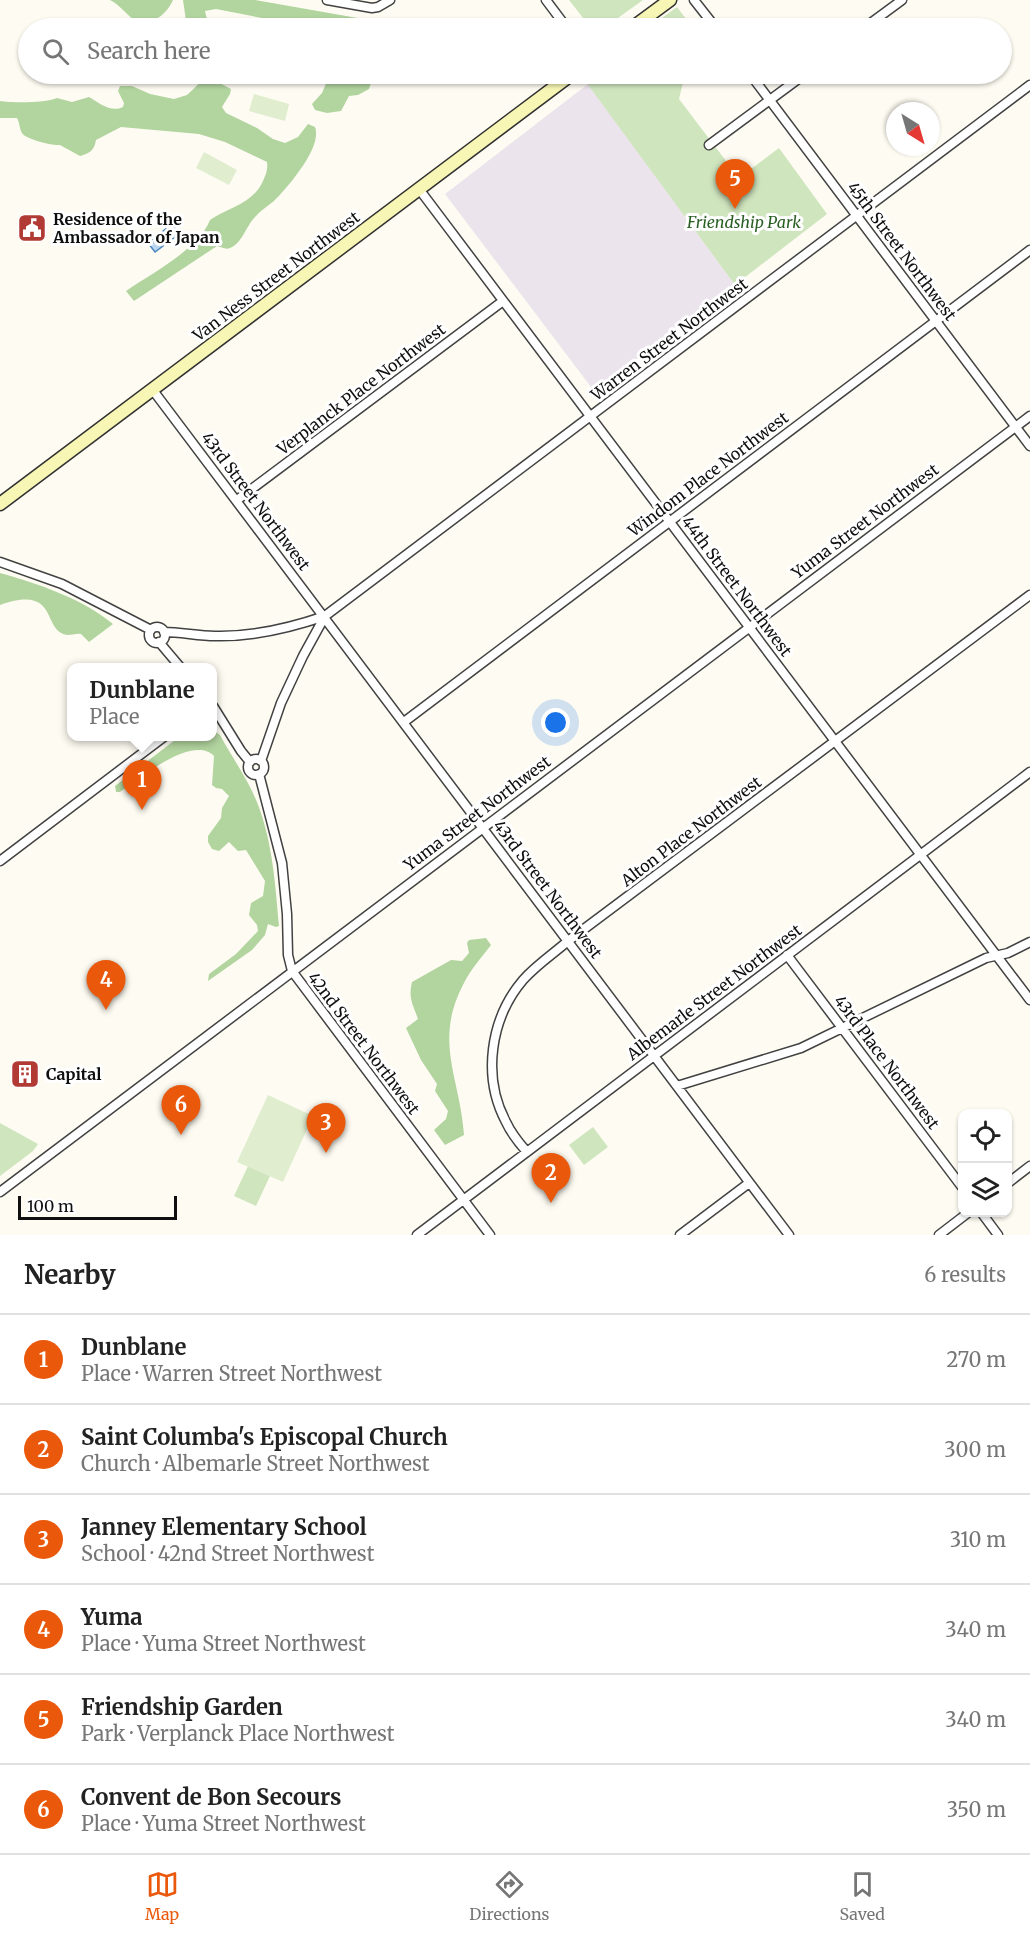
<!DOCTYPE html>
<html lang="en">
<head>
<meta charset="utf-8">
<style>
	body { margin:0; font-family:Merriweather,serif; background:#f2f2f2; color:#222 }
	.controls { position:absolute; right:18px; bottom:18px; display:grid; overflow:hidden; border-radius:12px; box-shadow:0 2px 4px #0004 }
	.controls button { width:54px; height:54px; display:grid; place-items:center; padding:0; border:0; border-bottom:2px solid #e0e0e0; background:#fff; color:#222; font:30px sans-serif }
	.compass { position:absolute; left:886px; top:102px; width:54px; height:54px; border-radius:50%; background:#fff; box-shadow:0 2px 4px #0004; rotate:143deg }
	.scale { position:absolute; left:18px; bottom:15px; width:159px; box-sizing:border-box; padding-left:6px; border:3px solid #0f0f0f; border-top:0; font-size:16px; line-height:21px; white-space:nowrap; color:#0f0f0f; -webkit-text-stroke:4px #fff; paint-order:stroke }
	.you { position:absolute; left:556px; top:723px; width:21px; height:21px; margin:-15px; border:4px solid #fff; border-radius:50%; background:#1a73e8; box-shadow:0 0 0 9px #1a73e833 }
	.badge { display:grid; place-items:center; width:39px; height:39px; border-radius:50%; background:#ea580c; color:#fff; font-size:20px; font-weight:700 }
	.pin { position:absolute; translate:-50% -50px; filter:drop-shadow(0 2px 3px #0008) }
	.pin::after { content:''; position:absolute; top:32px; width:21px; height:18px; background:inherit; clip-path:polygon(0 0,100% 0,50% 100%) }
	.popup { position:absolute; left:67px; top:663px; width:150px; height:78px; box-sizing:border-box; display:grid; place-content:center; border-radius:12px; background:#fff; filter:drop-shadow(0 2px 4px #0005); font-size:20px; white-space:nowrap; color:#767676 }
	.popup b { font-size:22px; color:#222 }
	.popup::after { content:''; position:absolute; left:50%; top:100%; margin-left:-12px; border:12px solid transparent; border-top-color:#fff }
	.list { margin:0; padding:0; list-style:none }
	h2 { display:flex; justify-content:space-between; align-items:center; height:78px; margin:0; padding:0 24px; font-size:26px }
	h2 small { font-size:20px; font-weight:400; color:#767676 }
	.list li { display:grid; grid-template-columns:39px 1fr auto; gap:18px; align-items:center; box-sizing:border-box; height:90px; padding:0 24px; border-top:2px solid #e0e0e0 }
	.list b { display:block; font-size:22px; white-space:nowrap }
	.list p { margin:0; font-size:20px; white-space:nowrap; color:#767676 }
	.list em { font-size:20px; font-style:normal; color:#767676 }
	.icon { flex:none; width:33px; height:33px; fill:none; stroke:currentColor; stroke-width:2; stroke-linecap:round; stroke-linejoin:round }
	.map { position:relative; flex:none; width:1030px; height:1235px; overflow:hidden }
	.search { position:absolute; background:#fff; box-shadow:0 2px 4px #0004; left:18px; right:18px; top:18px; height:66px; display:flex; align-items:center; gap:15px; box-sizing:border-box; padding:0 21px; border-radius:33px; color:#767676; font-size:22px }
	.sheet { height:618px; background:#fff }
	nav { display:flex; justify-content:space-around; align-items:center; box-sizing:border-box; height:84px; border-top:2px solid #e0e0e0; background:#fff; font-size:16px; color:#767676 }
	nav a { display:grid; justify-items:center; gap:3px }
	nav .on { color:#ea580c }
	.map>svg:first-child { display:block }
	.industrial { fill:#ece4ec }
	.green { fill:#cfe5be }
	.forest { fill:#b2d49f }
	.pitch { fill:#e0edcf }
	.water { fill:#bbd7f0; stroke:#4985c0; stroke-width:1.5 }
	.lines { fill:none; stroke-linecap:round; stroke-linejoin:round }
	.street-casing { stroke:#424242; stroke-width:11 }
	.secondary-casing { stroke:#313131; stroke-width:15 }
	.street { stroke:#fff; stroke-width:8 }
	.secondary { stroke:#f7f6b4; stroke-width:12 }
	.labels { text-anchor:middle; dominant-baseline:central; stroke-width:6; stroke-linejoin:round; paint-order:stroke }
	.poi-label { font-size:16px; font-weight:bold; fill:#0f0f0f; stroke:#fff; text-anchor:start }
	.park-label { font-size:16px; font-style:italic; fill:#2b6025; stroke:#fff }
	.street-label { font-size:16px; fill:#0f0f0f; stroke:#fff }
</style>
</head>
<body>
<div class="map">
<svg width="1030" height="1235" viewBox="0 0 1030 1235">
	<rect width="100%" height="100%" fill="#fefcf2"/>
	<!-- industrial -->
	<path class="industrial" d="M 588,84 L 735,285 L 594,391 L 445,194 Z"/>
	<!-- green -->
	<path class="green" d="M 569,0 L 643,0 L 604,28 L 591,28 Z
		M 677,7 L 693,28 L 648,28 Z
		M 588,74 L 685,74 L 679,99 L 739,178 L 779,148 L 827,214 L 735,285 L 583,78 Z
		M 0,1123 L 38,1144 L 33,1151 L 0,1176 Z
		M 593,1127 L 608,1147 L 584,1165 L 569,1145 Z
		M 248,1166 L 270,1176 L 256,1206 L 234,1196 Z"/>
	<!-- forest -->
	<path class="forest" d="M 110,0 L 173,0 C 167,14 150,29 133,19 C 125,13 120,5 110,0 Z
		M 183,0 L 255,0 L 369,20 L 387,21 L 399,28 L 352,28 L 288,23 L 216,9 L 205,11 L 209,28 L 187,28 Z
		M 330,74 L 377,74 L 373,77 L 369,89 L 358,95 L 349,96 L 341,111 L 327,113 L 315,110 L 312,104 L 322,93 Z
		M 205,78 L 212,79 L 231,89 L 230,94 L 222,107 L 226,113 L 257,128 L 273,139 L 285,143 L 298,137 L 308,124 L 315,127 C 323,147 287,188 274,201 C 268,206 261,210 256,216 C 247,224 242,244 230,248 C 226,250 221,247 217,246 L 134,301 L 126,291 C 152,273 199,249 210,220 C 229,207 253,204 263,181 C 266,174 268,170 267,162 L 225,142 L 199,134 L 121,127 L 96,140 C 94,151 90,153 80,156 L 60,145 C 53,146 25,139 22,133 C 19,128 20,123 17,118 L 0,118 L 0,101 C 13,103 46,103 57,98 L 72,102 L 89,97 C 99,103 111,113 123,107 L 124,103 L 118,91 L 120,86 L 132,86 L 150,94 L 174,99 L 187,95 Z
		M 0,573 C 39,584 81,598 113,624 L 89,642 L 81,634 C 77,633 72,635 67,635 C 41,631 60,584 0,605 Z
		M 213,730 L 220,735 C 230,754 243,772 252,791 C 272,832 275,881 279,926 L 276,927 L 268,924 L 265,935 L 252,950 L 208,981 L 209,974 L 236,954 L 258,931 L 257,925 L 249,915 L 251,903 L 263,896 L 265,881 L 246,850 L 238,851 L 229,842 L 219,851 L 212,849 L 208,842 L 208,836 L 221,818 L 222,808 L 229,796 L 222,789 L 216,788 L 212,785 L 214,756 C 193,734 138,779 120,792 L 116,792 L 115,786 L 179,737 L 213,736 Z
		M 486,938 L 491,945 C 482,957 471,969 464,983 C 433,1041 460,1077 464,1135 L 445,1145 L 434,1130 L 446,1119 L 448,1111 L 435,1091 L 437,1084 L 421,1060 L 406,1028 L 418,1019 C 413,1004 408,999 412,982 L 451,960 L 462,961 L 469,953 L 467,943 L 469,940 Z"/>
	<!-- pitch -->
	<path class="pitch" d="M 254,94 L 289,104 L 285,121 L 249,111 Z
		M 204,152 L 237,170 L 229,185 L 196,168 Z
		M 268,1095 L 313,1116 L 283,1182 L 237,1162 Z"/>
	<!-- water -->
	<path class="water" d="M 172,224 L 179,234 L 155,252 L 148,243 Z"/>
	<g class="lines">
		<!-- street casing -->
		<g class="street-casing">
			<path id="street" d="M 327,0 L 372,8 L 378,7 L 390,0
				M 546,0 L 567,28
				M 694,0 L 716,28
				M 864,28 L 902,0
				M 750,74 L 1030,446
				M 709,145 L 805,74
				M 419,189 L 1030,1000
				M 152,389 L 789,1235
				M 237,500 L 503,301
				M 0,562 L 62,584 L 151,630
				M149 635a8 8 0 1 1 16 0a8 8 0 1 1-16 0Z
				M 164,632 C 181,632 198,636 215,636 C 252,637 290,628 325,616 L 1030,85
				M 159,642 L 181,668
				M 213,706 L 241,751 L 250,762
				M 404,722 L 1030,250
				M248 767a8 8 0 1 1 16 0a8 8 0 1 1-16 0Z
				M 261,761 L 281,703 L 303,656 L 325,616
				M 259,774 L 282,863 L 287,914 L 288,955 L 292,971 L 490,1235
				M 0,861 L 165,736
				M 787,955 L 962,1187
				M 677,1086 L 801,1048 L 986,958 L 1008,953 L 1030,942
				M 527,1152 C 519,1143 511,1133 506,1122 C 482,1077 490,1019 523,980 C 536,965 553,954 568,941 L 1030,595
				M 1008,1183 L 1030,1166
				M 0,1192 L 1030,416
				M 981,1212 L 998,1235
				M 417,1235 L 1030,772
				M 680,1235 L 749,1183
				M 939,1235 L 969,1212"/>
		</g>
		<!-- secondary casing -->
		<g class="secondary-casing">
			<path id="secondary" d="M 632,28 L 670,0
				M 0,504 L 572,74"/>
		</g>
		<!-- street -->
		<use href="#street" class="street"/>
		<!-- secondary -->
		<use href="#secondary" class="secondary"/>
	</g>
	<!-- icons -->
	<defs>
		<g id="civic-square" transform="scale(1.5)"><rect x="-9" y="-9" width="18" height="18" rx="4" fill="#b13b34" stroke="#fff"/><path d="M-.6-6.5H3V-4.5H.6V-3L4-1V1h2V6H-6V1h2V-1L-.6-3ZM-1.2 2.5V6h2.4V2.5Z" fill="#fff"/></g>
		<g id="building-square" transform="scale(1.5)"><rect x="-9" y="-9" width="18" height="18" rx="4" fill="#b13b34" stroke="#fff"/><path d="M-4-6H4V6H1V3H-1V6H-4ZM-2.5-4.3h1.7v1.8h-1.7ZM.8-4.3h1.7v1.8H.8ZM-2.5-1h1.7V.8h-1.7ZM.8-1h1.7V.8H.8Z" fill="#fff"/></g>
	</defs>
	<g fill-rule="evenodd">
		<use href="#civic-square" x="32" y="228"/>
		<use href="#building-square" x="25" y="1074"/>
	</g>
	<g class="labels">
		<!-- poi labels -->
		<g class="poi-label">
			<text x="53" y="219">Residence of the<tspan x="53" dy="18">Ambassador of Japan</tspan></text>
			<text x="46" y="1074">Capital</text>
		</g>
		<!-- park labels -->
		<g class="park-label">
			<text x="744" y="222">Friendship Park</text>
		</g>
		<!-- street labels -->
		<g class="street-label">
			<text transform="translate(902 251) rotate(53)">45th Street Northwest</text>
			<text transform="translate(276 276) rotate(-37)">Van Ness Street Northwest</text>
			<text transform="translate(669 339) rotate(-37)">Warren Street Northwest</text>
			<text transform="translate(361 389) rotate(-37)">Verplanck Place Northwest</text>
			<text transform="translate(708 474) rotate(-37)">Windom Place Northwest</text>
			<text transform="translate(256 501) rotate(53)">43rd Street Northwest</text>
			<text transform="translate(865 521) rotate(-37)">Yuma Street Northwest</text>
			<text transform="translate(737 586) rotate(53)">44th Street Northwest</text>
			<text transform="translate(477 813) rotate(-37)">Yuma Street Northwest</text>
			<text transform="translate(691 831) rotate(-37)">Alton Place Northwest</text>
			<text transform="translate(548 889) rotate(53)">43rd Street Northwest</text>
			<text transform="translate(714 992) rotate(-37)">Albemarle Street Northwest</text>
			<text transform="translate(364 1043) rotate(53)">42nd Street Northwest</text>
			<text transform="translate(887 1062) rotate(53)">43rd Place Northwest</text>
		</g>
	</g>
</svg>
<div class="controls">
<button><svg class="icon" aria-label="locate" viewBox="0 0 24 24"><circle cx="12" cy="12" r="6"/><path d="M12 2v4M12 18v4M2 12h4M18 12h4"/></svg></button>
<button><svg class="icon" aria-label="layers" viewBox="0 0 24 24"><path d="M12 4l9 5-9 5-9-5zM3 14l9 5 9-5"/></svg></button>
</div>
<svg class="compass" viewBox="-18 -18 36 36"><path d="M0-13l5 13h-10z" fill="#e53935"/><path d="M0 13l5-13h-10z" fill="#767676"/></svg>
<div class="scale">100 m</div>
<div class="you"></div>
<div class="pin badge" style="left:142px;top:810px">1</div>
<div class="popup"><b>Dunblane</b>Place</div>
<div class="pin badge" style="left:551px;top:1203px">2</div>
<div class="pin badge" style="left:326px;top:1153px">3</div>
<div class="pin badge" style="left:106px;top:1010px">4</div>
<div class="pin badge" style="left:735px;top:209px">5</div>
<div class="pin badge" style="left:181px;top:1135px">6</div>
<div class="search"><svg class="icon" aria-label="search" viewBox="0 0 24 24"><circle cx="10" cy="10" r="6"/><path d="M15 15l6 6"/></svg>Search here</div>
</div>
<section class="sheet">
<h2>Nearby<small>6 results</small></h2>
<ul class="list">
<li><span class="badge">1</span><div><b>Dunblane</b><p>Place · Warren Street Northwest</p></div><em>270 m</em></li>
<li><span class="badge">2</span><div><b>Saint Columba's Episcopal Church</b><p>Church · Albemarle Street Northwest</p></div><em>300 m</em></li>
<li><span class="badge">3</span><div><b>Janney Elementary School</b><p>School · 42nd Street Northwest</p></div><em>310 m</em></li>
<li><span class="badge">4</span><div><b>Yuma</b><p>Place · Yuma Street Northwest</p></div><em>340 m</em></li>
<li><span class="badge">5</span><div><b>Friendship Garden</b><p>Park · Verplanck Place Northwest</p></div><em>340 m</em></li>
<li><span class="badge">6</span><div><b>Convent de Bon Secours</b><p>Place · Yuma Street Northwest</p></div><em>350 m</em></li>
</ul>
</section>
<nav>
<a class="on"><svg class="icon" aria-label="map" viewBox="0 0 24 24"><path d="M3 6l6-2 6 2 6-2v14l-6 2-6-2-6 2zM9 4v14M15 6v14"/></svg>Map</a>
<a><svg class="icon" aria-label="directions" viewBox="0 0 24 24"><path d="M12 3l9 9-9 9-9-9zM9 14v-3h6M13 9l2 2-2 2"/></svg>Directions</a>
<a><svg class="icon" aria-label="saved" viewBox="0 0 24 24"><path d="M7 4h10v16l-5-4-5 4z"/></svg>Saved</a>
</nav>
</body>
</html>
